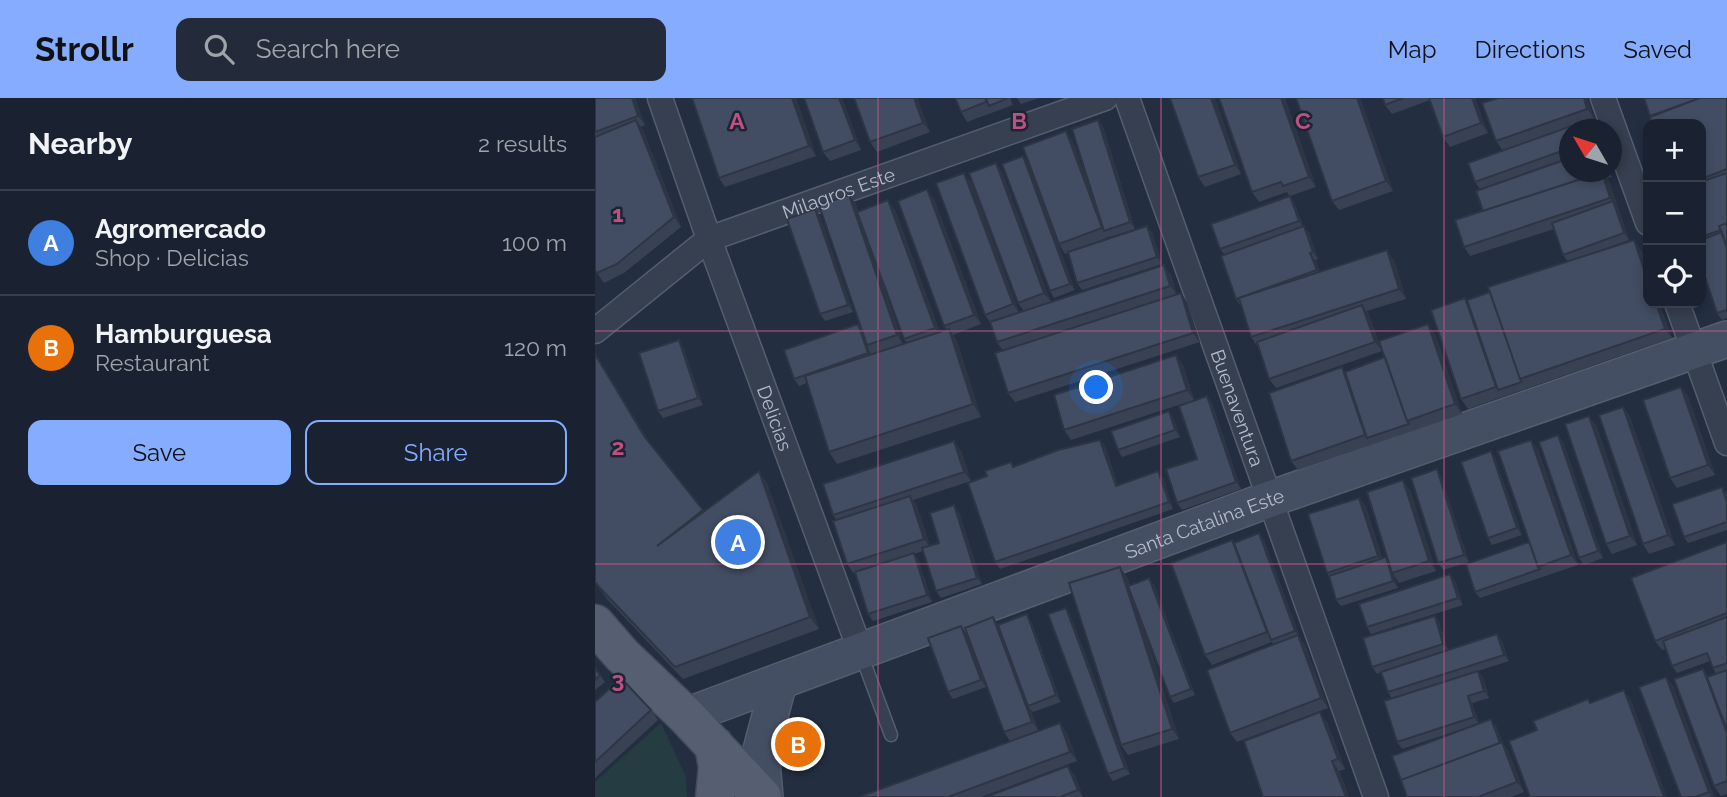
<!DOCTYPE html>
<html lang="en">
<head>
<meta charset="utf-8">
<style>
	body { margin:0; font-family:Raleway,sans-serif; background:#232a39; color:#f1f3f6 }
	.controls { position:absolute; right:21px; top:21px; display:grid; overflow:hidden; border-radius:14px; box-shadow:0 4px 10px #0003 }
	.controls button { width:63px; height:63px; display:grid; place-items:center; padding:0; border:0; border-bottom:2px solid #383f4d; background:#1a2231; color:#f1f3f6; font:35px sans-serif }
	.compass { position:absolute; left:964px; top:21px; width:63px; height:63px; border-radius:50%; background:#1a2231; box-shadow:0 4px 10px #0003; rotate:309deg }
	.you { position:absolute; left:502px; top:290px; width:24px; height:24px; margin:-18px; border:5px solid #fff; border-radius:50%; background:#1a73e8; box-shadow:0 0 0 10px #1a73e833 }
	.badge { display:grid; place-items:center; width:46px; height:46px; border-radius:50%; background:#85acff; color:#fff; font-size:23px; font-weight:700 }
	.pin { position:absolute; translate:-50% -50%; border:4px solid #fff; box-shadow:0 2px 7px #0006 }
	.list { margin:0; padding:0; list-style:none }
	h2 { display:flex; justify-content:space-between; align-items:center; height:91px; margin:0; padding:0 28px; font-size:30px }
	h2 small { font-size:23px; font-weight:400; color:#9fa4ab }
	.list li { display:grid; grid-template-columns:46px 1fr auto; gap:21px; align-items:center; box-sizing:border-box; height:105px; padding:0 28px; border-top:2px solid #383f4d }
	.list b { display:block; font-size:26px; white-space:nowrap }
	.list p { margin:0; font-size:23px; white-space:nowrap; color:#9fa4ab }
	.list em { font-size:23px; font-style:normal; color:#9fa4ab }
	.actions { display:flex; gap:14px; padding:21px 28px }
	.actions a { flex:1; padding:16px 0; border:2px solid #85acff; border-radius:14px; text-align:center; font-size:24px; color:#85acff }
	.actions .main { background:#85acff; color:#111 }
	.icon { flex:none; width:38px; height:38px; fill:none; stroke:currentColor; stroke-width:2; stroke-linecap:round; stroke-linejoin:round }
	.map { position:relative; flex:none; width:1132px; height:699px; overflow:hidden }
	header { display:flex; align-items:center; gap:42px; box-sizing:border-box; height:98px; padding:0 35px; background:#85acff; color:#111 }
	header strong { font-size:33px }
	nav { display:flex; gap:38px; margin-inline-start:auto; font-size:24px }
	.search { width:490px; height:63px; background:#232a39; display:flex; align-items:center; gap:18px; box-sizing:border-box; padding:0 24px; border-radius:14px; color:#9fa4ab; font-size:26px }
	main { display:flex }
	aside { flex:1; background:#1a2231 }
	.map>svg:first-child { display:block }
	.park { fill:#253c42 }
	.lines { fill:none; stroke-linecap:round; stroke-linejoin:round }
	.lane-casing { stroke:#555e6e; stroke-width:15 }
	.street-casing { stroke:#555e6e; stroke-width:27 }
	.secondary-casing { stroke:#555e6e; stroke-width:38 }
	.primary-casing { stroke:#41495a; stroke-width:41 }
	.lane { stroke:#374050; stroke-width:12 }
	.street { stroke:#374050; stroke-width:24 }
	.secondary { stroke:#454f64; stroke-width:35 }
	.primary { stroke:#555f71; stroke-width:38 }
	.wall { fill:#394255; fill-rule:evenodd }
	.shaded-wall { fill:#2e3645 }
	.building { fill:#424d63; stroke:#2e3645; stroke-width:2 }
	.grid { fill:none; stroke:#bd5182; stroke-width:2; stroke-opacity:0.55 }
	.labels { text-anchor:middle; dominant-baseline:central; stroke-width:5; stroke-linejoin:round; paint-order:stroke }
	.street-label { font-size:19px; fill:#b4bbcb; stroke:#1c2536 }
	.grid-label { font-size:23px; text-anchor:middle; font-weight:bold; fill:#bd5182; stroke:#1c2536; stroke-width:5; stroke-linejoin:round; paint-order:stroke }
</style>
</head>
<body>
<header>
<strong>Strollr</strong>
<div class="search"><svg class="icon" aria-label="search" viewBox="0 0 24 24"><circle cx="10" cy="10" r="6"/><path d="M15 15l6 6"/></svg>Search here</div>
<nav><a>Map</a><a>Directions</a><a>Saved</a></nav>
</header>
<main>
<aside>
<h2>Nearby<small>2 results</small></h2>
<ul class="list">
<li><span class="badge" style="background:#3f7fe0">A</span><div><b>Agromercado</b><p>Shop · Delicias</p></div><em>100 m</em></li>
<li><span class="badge" style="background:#e8710a">B</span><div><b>Hamburguesa</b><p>Restaurant</p></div><em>120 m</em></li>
</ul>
<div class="actions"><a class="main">Save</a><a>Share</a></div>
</aside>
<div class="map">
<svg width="1132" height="699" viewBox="0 0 1132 699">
	<rect width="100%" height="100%" fill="#232e41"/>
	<!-- park -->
	<path class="park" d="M 66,625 L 91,679 L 92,699 L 0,699 L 0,684 Z"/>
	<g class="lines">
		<!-- lane casing -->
		<g class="lane-casing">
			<path id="lane" d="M 266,556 L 296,637"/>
		</g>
		<!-- street casing -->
		<g class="street-casing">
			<g id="street">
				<path id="s1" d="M 65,0 L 114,141 L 265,552"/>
				<path id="s2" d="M 532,0 L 781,699"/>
				<path d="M 1008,0 L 1053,125"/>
				<path d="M 1082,205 L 1132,345"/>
				<path id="s3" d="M 0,233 L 114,141 L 510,0"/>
			</g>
		</g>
		<!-- secondary casing -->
		<g class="secondary-casing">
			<g id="secondary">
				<path id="s4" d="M 91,618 L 675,401 L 1132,241"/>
				<path d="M 170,699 L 166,652 L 184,584"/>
			</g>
		</g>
		<!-- primary casing -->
		<g class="primary-casing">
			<path id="primary" d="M 0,526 L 27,557 L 91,618 L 167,699
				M 119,647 L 123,669 L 120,699"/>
		</g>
		<!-- lane -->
		<use href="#lane" class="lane"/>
		<!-- street -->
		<use href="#street" class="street"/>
		<!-- secondary -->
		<use href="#secondary" class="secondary"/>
		<!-- primary -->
		<use href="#primary" class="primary"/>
	</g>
	<!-- wall -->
	<path class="wall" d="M 0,0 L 40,0 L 50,27 L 45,29 L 48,32 L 86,129 L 29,175 L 9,185 L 0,172 Z
		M 201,0 L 221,58 L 130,89 L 124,80 Z
		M 247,0 L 266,52 L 235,63 L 228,54 Z
		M 259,0 L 322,0 L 335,34 L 282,54 L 275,44 Z
		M 360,0 L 415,0 L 418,7 L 372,24 L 366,14 Z
		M 422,0 L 444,0 L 426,6 Z
		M 620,0 L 646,76 L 610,89 L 603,79 Z
		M 624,0 L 690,0 L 721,89 L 695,98 L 699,104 L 708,128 L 709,128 L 714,135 L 723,161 L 720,162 L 725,174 L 799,162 L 811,201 L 772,213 L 774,217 L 787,253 L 681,290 L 674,281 L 663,249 L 656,239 L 646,207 L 646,208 L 641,201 L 629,156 L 625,151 L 694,98 L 692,94 L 664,104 L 657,94 Z
		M 765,0 L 798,93 L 744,112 L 737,103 Z
		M 788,0 L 880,0 L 893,35 L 855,49 L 848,39 L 835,2 L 797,16 L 790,7 Z
		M 992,0 L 999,20 L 1003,27 L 975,32 L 975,59 L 885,91 L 880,84 L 908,53 L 901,43 Z
		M 1132,0 L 1132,220 L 1127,222 L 1122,215 L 1106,167 L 1106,26 L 1055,18 Z
		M 503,22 L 508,29 L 540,131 L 514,139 L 513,138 L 513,139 L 497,146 L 557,134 L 567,166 L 487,192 L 482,185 L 473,155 L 470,156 L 464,146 L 477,42 L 499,101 Z
		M 428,58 L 433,65 L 480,192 L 459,200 L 455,193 Z
		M 401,65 L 407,74 L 456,204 L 576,177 L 581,196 L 586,195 L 592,204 L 605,244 L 420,304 L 413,295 L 408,253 L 402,244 L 395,224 L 390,217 L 376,84 L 424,215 L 429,213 L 423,205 Z
		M 975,74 L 1015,74 L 1017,79 L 1012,80 L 1014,83 L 1034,142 L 980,161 L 1046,152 L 1053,173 L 1053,205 L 1064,205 L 1077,240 L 873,311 L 866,301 L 870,200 L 872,202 L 973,164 L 968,157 L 959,131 L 875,158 L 869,149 Z
		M 254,97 L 261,106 L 263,114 L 300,112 L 345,234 L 352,232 L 349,228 L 339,101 L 386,226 L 358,237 L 362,243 L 386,319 L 242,366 L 234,354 L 212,285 L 204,288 L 199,281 L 263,226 L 266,231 ZM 279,159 L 309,241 L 312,245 L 308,246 Z
		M 225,118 L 258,214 L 230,223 L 225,216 Z
		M 840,236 L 867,316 L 703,372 L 696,363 L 750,274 L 790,259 Z
		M 88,249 L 108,307 L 68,320 L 63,313 Z
		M 0,255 L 54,344 L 109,413 L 172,385 L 224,531 L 88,581 L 13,502 L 0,485 Z
		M 588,267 L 599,302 L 476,342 L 469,332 Z
		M 1086,289 L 1093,298 L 1120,377 L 1082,390 L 1075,380 Z
		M 617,305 L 646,391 L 587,412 L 582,405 L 602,361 Z
		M 1028,309 L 1035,319 L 1080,447 L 1054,456 L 1048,446 Z
		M 578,319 L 585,339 L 527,359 L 523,352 Z
		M 1001,327 L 1042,447 L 1017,456 L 1011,446 Z
		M 963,337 L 968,344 L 1008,460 L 989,467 L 984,460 Z
		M 505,342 L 510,348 L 523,388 L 568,380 L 578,411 L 405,471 L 400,464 L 392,378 L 416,364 L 419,369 Z
		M 943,351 L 983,467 L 885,500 L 880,494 L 934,444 Z
		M 366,352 L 376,383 L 318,402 L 322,408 L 335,448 L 344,445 L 364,414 L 387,486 L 346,500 L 341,493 L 328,453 L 319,456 L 323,461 L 337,504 L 278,523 L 273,516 L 260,475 L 259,476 L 252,466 L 242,422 L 238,417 Z
		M 896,353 L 900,360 L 927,437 L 897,447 L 893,440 Z
		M 842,371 L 846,378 L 874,464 L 848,472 L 843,465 Z
		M 1127,389 L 1132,397 L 1132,432 L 1093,445 L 1089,439 Z
		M 815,392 L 841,473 L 804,485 L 799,477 L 803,490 L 746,508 L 741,502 L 734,478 L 732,475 L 764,400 L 771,409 L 787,460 L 794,464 Z
		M 664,435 L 669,442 L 705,540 L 710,547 L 733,610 L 642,644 L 635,635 L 679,547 L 677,544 L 617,567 L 610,557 L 637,442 L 639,445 Z
		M 1132,444 L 1132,696 L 1126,698 L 1119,688 L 1108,571 L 1113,579 L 1121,576 L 1118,570 L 1115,563 L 1082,575 L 1077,568 L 1071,551 L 1067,552 L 1060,543 Z
		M 532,479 L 535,487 L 554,480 L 559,487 L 600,597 L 579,605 L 575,599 L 545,519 L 584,641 L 533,657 L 526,647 Z
		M 860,483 L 868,507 L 776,536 L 772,529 Z
		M 475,516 L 535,676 L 518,683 L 513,676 Z
		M 840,518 L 844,524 L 853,552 L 902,536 L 907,543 L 914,563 L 883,573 L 888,579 L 894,600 L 877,605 L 884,625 L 901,628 L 907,644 L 914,654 L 929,694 L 916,699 L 812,699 L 876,628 L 807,651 L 802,644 L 797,601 L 793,594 L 786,574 L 782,576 L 777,569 Z
		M 398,519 L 403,527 L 436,523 L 466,604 L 438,614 L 436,612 L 443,633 L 465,625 L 472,635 L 482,663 L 386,699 L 264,699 L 415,643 L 409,634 Z
		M 366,528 L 371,535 L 391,589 L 358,601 L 353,594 Z
		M 0,570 L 10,584 L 0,592 Z
		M 1071,579 L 1078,588 L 1119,699 L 1086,699 Z
		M 0,604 L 56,612 L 63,622 L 0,680 Z
		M 732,624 L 750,671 L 744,673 L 754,699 L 668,699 Z
		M 473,668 L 480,678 L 488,699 L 391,699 Z"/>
	<!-- shaded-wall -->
	<path class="shaded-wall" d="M 37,0 L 40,0 L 50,27 L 43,18 Z
		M 197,0 L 201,0 L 221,58 L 214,48 Z
		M 244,0 L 247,0 L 266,52 L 260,42 Z
		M 319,0 L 322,0 L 335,34 L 328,25 Z
		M 616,0 L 620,0 L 646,76 L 640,67 Z
		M 686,0 L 690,0 L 721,89 L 714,79 Z
		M 762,0 L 765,0 L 798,93 L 791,83 Z
		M 877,0 L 880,0 L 893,35 L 886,25 Z
		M 989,0 L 992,0 L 999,20 L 992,11 Z
		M 41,22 L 48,32 L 86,129 L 79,119 Z
		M 503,22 L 508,29 L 540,131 L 535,124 Z
		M 471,33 L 477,42 L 511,132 L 509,133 L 513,139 L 507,130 Z
		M 428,58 L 433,65 L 480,192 L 475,186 Z
		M 401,65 L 407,74 L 456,204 L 449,195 Z
		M 1007,74 L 1014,83 L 1034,142 L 1029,135 L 1018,103 L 1015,100 Z
		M 369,75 L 376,84 L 425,216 L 418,206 Z
		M 332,91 L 339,101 L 386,226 L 379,217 Z
		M 254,97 L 261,106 L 308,247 L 302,237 Z
		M 695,98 L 699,104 L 708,130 L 704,123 Z
		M 293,102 L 300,112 L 347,239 L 340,230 Z
		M 220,111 L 225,118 L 258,214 L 253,207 Z
		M 552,128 L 557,134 L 567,166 L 562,159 Z
		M 709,128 L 714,135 L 723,161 L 718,154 Z
		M 1039,142 L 1046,152 L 1053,173 L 1053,183 Z
		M 792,152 L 799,162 L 811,201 L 804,191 Z
		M 715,155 L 720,162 L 726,179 L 722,172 Z
		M 569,167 L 576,177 L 582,197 L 575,188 Z
		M 586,195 L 592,204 L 605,244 L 598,235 Z
		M 1061,205 L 1064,205 L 1077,240 L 1070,231 Z
		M 767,207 L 774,217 L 787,253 L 780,244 Z
		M 263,226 L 268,233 L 272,247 L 278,262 L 273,255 Z
		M 833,226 L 840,236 L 867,316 L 860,306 Z
		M 354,231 L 362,243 L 386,319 L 378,306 Z
		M 84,242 L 88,249 L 108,307 L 103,300 Z
		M 0,255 L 57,350 L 49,338 Z
		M 581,257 L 588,267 L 599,302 L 592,292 Z
		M 1086,289 L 1093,298 L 1120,377 L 1113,367 Z
		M 612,298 L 617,305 L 646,391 L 641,384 Z
		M 1028,309 L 1035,319 L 1080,447 L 1073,437 Z
		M 574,313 L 578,319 L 585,339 L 580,332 Z
		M 994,318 L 1001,327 L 1042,447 L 1035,438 Z
		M 963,337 L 968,344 L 1008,460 L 1003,453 Z
		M 505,342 L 510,348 L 525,395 L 521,388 Z
		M 936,342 L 943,351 L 983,467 L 976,457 Z
		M 359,343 L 366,352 L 376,383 L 369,374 Z
		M 896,353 L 900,360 L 927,437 L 922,430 Z
		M 842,371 L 846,378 L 874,464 L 869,457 Z
		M 164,373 L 172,385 L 224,531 L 215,519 Z
		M 563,373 L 568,380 L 578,411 L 574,404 Z
		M 808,382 L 815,392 L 841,473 L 834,463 Z
		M 315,398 L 322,408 L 336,450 L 329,441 Z
		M 764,400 L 771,409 L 789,468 L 783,458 Z
		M 359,407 L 364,414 L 387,486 L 382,480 Z
		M 664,435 L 669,442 L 705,539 L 700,533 Z
		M 319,455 L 323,461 L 337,504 L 332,497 Z
		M 791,459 L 796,466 L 803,490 L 798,483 Z
		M 525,469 L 532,479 L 584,641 L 577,631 Z
		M 855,476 L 860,483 L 868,507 L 863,500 Z
		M 554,480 L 559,487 L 600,597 L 596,591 Z
		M 471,510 L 475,516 L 535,676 L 530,670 Z
		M 432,516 L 436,523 L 466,604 L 461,597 Z
		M 840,518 L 844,524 L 853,552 L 848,546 Z
		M 398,519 L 405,529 L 433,608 L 436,612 L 444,633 L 437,624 Z
		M 366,528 L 371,535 L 391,589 L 386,582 Z
		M 902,536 L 907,543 L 914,563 L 909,557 Z
		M 703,537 L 710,547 L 733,610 L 726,600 Z
		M 883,573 L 888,579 L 894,600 L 889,593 Z
		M 1071,579 L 1078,588 L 1119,699 L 1117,699 L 1114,694 Z
		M 1029,592 L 1036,602 L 1072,699 L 1069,699 Z
		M 873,598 L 877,605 L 884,626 L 879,619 Z
		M 725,614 L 732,624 L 750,671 L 743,661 Z
		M 896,621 L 901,628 L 907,644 L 914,654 L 929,694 L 922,684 Z
		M 465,625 L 472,635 L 482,663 L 475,654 Z
		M 737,663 L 744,673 L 754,699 L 751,699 Z
		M 473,668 L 480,678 L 488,699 L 483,692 Z"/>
	<!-- building -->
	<path class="building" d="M 0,0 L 37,0 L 43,18 L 0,34 Z
		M 97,0 L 197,0 L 214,48 L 124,80 Z
		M 209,0 L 244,0 L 260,42 L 228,54 Z
		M 259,0 L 319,0 L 328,25 L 275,44 Z
		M 360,0 L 390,0 L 391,4 L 366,14 Z
		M 391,0 L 413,0 L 394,8 Z
		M 575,0 L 616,0 L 640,67 L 603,79 Z
		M 624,0 L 686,0 L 714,79 L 688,88 L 686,84 L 657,94 Z
		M 701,0 L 762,0 L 791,83 L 737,103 Z
		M 788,0 L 808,0 L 790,7 Z
		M 834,0 L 877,0 L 886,25 L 848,39 Z
		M 903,0 L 989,0 L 992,11 L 901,43 L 887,5 Z
		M 1049,0 L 1105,0 L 1055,18 Z
		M 1105,0 L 1132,0 L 1132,71 L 1106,81 L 1106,26 L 1057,26 L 1055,19 Z
		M 999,20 L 1003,32 L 975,32 L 975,50 L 880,84 L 873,65 Z
		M 41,22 L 79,119 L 22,166 L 2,175 L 0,172 L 0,39 Z
		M 503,22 L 535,124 L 509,133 L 477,31 Z
		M 471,33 L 507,130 L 464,146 L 428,49 Z
		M 428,58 L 475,186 L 455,193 L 407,66 Z
		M 975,60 L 975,74 L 1008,74 L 888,113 L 881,93 Z
		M 401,65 L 449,195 L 423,205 L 374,75 Z
		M 1007,74 L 1015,100 L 869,149 L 860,122 Z
		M 369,75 L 418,206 L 390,217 L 341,85 Z
		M 1132,75 L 1132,125 L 1124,128 L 1126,132 L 1106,139 L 1106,84 Z
		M 332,91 L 379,217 L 349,228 L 303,103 Z
		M 254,97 L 302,237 L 272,247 L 224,107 Z
		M 695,98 L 704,123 L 625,151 L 616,126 Z
		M 293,102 L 340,230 L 309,241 L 262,114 Z
		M 1018,103 L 1029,135 L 968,157 L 957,125 Z
		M 220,111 L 253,207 L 225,216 L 192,121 Z
		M 1132,125 L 1132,150 L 1124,128 Z
		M 552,128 L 562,159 L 482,185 L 473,154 Z
		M 709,128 L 718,154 L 715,155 L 722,172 L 641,201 L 626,158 Z
		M 1127,134 L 1132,150 L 1132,212 L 1122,215 L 1106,167 L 1106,142 Z
		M 1039,142 L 1053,183 L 1053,205 L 1061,205 L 1070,231 L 925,281 L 893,189 Z
		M 792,152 L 804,191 L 656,239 L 644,200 Z
		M 569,167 L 575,188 L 402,244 L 395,224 Z
		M 895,194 L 925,281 L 927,284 L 903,292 L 872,202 Z
		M 586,195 L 598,235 L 413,295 L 400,255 Z
		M 870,200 L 901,289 L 866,301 L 836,212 Z
		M 767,207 L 780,244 L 674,281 L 662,244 Z
		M 263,226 L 273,255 L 199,281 L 189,252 Z
		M 833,226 L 860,306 L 812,323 L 784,243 Z
		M 354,231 L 378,306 L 234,354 L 210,278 Z
		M 84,242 L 103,300 L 63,313 L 44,255 Z
		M 0,256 L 49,338 L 108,412 L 62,448 L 164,373 L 215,519 L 80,569 L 5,490 L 0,484 Z
		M 581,257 L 592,292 L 469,332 L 459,297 Z
		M 790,259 L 812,323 L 814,326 L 772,340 L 750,274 Z
		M 747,269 L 770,337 L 696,363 L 674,295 Z
		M 1086,289 L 1113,367 L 1075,380 L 1048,302 Z
		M 612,298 L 641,384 L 582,405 L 571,371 L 602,361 L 584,308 Z
		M 1028,309 L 1073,437 L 1048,446 L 1004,317 Z
		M 574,313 L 580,332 L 523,352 L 516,333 Z
		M 994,318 L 1035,438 L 1011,446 L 970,326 Z
		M 963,337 L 1003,453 L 984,460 L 944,344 Z
		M 505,342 L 521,388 L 563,373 L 574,404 L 400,464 L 373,385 L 392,378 L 390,373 L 416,364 L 418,369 L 463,352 Z
		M 936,342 L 976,457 L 943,469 L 903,353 Z
		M 359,343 L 369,374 L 238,417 L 228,386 Z
		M 896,353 L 922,430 L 893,440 L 866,364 Z
		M 842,371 L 869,457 L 843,465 L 816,380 Z
		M 808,382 L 834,463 L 797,475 L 772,394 Z
		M 1127,389 L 1132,404 L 1132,424 L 1089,439 L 1077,406 Z
		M 315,398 L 329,441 L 252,466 L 238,423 Z
		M 764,400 L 783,458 L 732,475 L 713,416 Z
		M 359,407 L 382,480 L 341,493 L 327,450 L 344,445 L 335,415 Z
		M 664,435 L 700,533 L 676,542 L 639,445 Z
		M 637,442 L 672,534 L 610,557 L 576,465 Z
		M 934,444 L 943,469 L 945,471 L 880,494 L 871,466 Z
		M 1132,444 L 1132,515 L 1060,543 L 1036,480 Z
		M 319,455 L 332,497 L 273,516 L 260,474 Z
		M 791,459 L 798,483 L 741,502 L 734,478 Z
		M 525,469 L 577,631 L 526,647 L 474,485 Z
		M 855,476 L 863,500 L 772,529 L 764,506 Z
		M 554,480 L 596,591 L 575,599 L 533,488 Z
		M 471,510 L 530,670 L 513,676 L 453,516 Z
		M 432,516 L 461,597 L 433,608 L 403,527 Z
		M 840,518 L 848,546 L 777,569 L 768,540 Z
		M 398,519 L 437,624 L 409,634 L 370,530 Z
		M 1132,519 L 1132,565 L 1118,570 L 1112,555 L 1077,568 L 1068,543 Z
		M 366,528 L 386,582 L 353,594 L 333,540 Z
		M 902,536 L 909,557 L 793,594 L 786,574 Z
		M 703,537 L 726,600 L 635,635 L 612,572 Z
		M 0,570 L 5,577 L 0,582 Z
		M 1108,571 L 1132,635 L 1132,683 L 1119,688 L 1079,581 Z
		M 1132,572 L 1132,632 L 1112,579 Z
		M 883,573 L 889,593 L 873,598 L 879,619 L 802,644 L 789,603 Z
		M 1071,579 L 1114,694 L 1100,699 L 1086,699 L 1044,589 Z
		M 26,580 L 56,612 L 0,664 L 0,604 Z
		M 1029,592 L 1069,699 L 935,699 L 914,643 L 942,632 L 938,623 L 993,601 L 995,605 Z
		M 725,614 L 743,661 L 737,663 L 751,699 L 668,699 L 649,643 Z
		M 896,621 L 905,645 L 806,682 L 797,658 Z
		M 465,625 L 475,654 L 353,699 L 264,699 Z
		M 907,644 L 922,684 L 883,699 L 812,699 L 806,682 Z
		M 473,668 L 483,692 L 465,699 L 391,699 Z"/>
	<!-- grid -->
	<path class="grid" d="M 283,0 L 283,699M 566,0 L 566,699M 849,0 L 849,699M 0,233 L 1132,233M 0,466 L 1132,466"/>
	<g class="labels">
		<!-- street labels -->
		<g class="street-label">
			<text stroke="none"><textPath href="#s3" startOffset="284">Milagros Este</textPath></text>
			<text stroke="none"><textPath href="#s2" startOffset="329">Buenaventura</textPath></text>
			<text stroke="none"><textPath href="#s1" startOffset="340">Delicias</textPath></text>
			<text stroke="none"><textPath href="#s4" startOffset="553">Santa Catalina Este</textPath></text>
		</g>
	</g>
	<g class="grid-label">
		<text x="142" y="31">A</text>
		<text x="424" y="31">B</text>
		<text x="708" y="31">C</text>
		<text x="23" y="124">1</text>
		<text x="23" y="357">2</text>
		<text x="23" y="590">3</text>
	</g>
</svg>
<div class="controls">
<button>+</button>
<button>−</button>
<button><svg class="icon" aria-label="locate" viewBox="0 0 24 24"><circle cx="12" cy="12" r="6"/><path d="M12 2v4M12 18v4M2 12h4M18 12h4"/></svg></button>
</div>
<svg class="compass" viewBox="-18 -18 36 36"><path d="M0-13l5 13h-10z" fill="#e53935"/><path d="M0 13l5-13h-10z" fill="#9fa4ab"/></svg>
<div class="you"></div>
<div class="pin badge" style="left:143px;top:444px;background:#3f7fe0">A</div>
<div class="pin badge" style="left:203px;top:646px;background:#e8710a">B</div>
</div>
</main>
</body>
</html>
